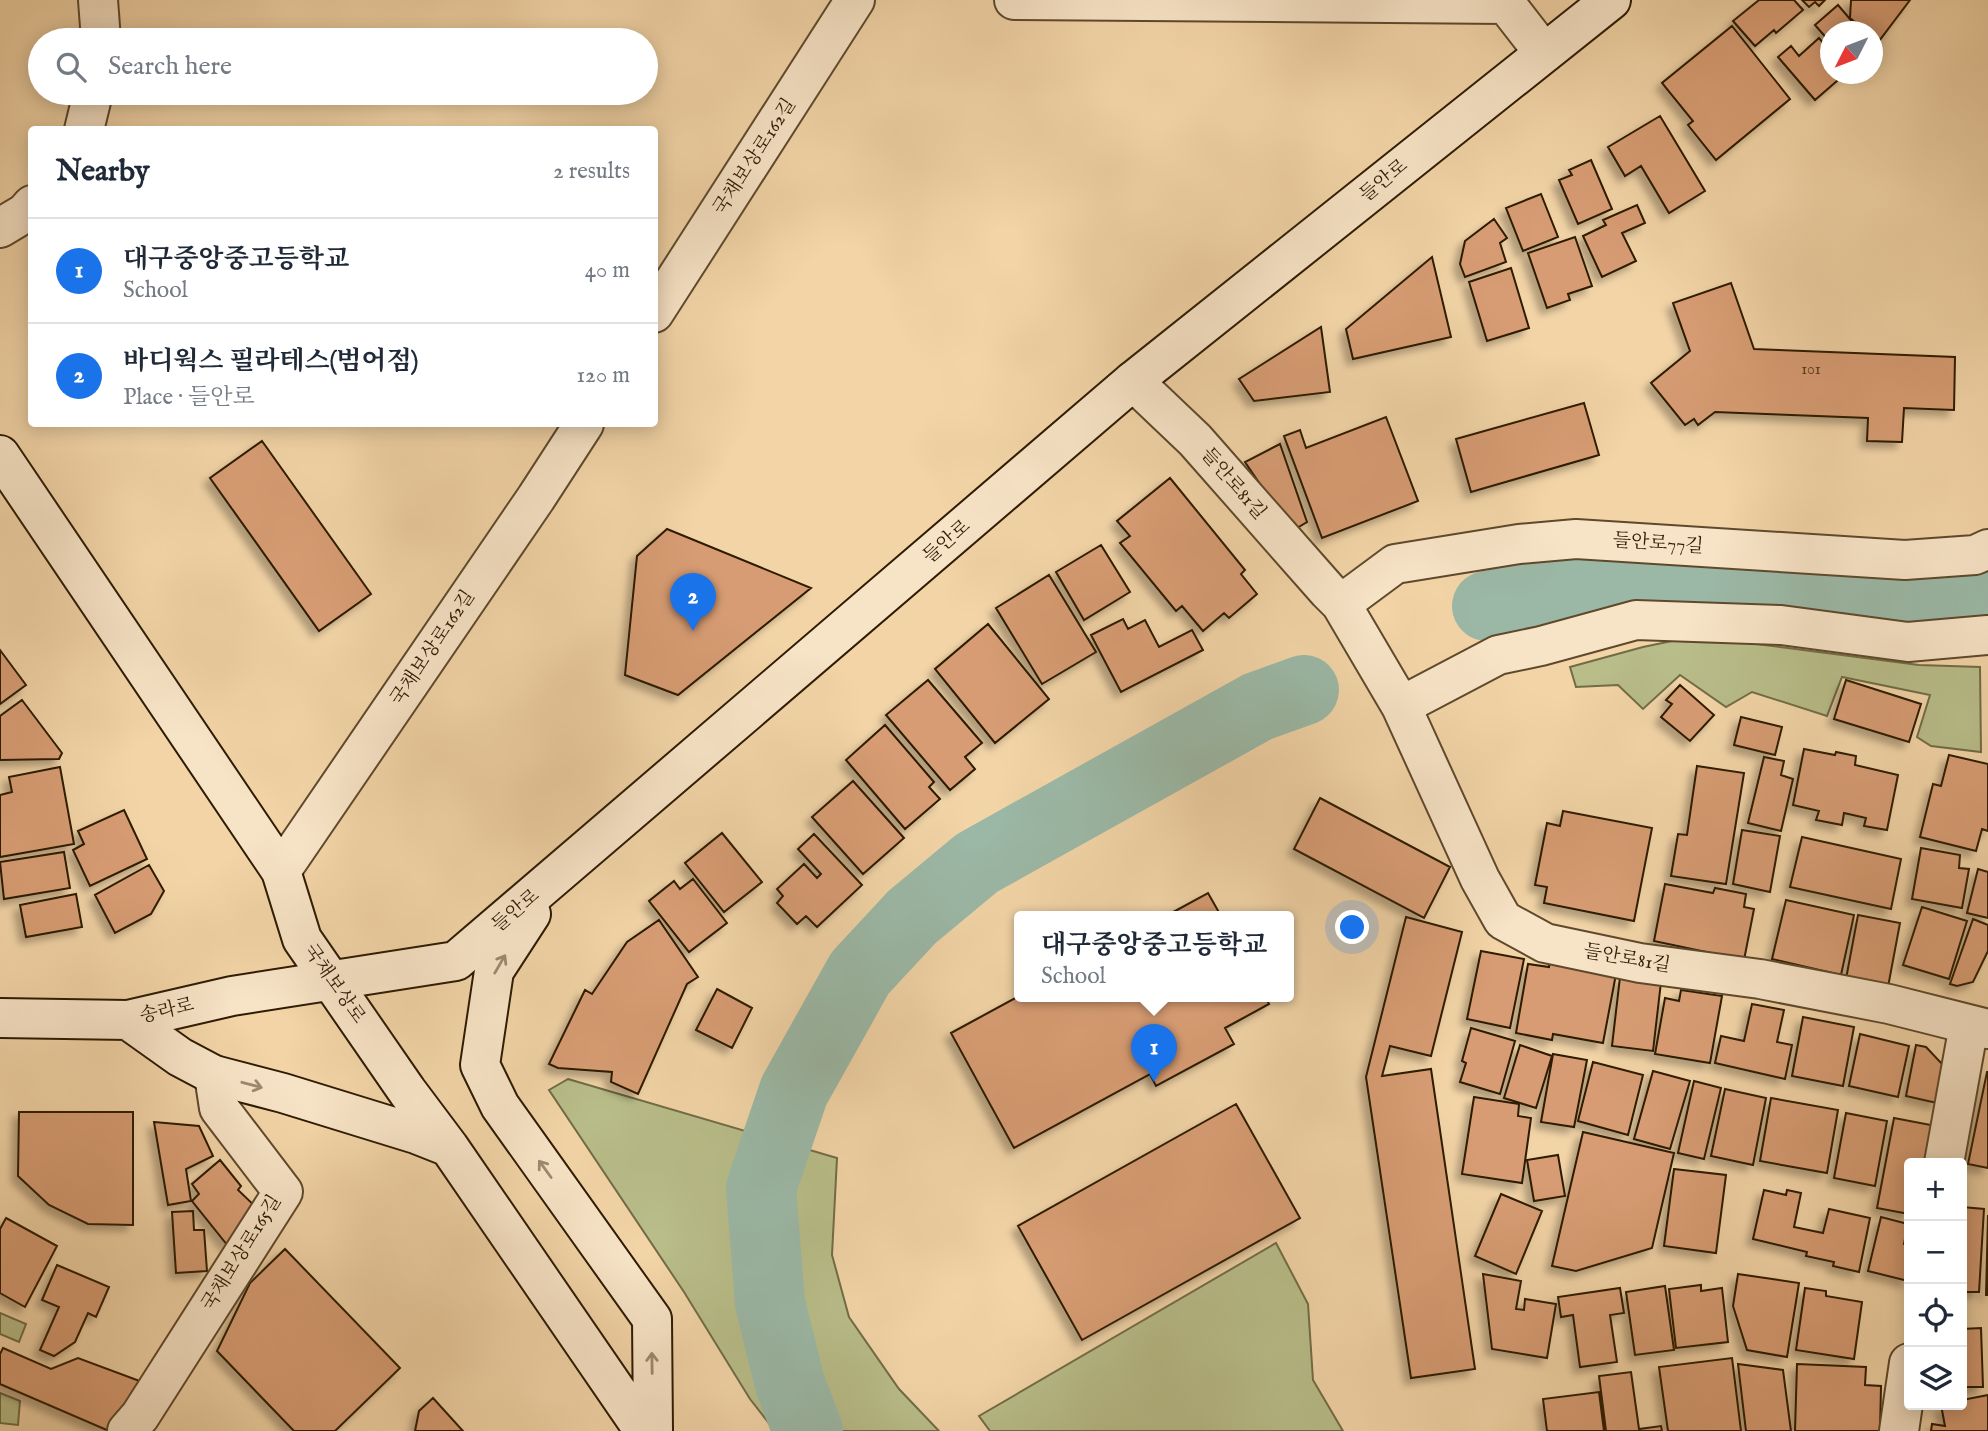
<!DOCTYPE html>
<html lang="en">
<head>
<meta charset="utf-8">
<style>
	body { margin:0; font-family:"IM FELL English","Noto Serif KR",serif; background:#f6f6f7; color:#1f2937 }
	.controls { position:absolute; right:21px; bottom:21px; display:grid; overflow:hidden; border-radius:7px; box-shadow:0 4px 18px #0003 }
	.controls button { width:63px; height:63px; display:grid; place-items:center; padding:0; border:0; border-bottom:2px solid #e0e1e3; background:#fff; color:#1f2937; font:35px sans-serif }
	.compass { position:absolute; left:1820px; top:21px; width:63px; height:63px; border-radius:50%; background:#fff; box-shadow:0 4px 18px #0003; rotate:228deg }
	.you { position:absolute; left:1353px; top:928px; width:24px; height:24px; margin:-18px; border:5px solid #fff; border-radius:50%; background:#1a73e8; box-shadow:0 0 0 10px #1a73e833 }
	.badge { display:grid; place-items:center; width:46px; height:46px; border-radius:50%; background:#1a73e8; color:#fff; font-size:23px; font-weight:700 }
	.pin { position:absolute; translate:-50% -58px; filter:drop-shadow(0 2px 4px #0008) }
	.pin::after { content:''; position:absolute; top:37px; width:24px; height:21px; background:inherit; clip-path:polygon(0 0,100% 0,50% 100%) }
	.popup { position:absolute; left:1014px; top:911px; width:280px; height:91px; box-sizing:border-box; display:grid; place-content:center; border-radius:7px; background:#fff; filter:drop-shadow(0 2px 5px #0005); font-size:23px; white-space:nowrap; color:#747a83 }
	.popup b { font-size:26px; color:#1f2937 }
	.popup::after { content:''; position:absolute; left:50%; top:100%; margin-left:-14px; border:14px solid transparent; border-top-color:#fff }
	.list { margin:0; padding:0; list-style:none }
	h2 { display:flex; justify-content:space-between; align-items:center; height:91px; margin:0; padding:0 28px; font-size:30px }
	h2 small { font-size:23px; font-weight:400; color:#747a83 }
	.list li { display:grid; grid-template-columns:46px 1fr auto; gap:21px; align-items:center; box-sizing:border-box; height:105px; padding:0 28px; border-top:2px solid #e0e1e3 }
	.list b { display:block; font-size:26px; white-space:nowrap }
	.list p { margin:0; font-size:23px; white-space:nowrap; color:#747a83 }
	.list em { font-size:23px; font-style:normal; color:#747a83 }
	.icon { flex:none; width:38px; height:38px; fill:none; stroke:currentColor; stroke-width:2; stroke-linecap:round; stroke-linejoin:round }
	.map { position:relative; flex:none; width:1988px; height:1431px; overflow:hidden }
	.search { position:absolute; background:#fff; box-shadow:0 4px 18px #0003; left:28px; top:28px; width:630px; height:77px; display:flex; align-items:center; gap:18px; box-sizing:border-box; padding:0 24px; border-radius:38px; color:#747a83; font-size:26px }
	.panel { position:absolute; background:#fff; box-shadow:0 4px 18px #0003; left:28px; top:126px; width:630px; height:301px; border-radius:7px }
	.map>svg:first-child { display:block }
	.green { fill:#b8bd89; stroke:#726c46; stroke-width:2 }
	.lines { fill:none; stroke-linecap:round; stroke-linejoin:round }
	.river { stroke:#9bb8a6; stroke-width:70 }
	.building { fill:#d79c73; stroke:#2d1b03; stroke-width:2; filter:url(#shadow) }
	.minor-casing { stroke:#5e492c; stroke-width:42 }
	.secondary-casing { stroke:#2d1b03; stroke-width:42 }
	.minor { stroke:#f7e3c6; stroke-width:38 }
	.secondary { stroke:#f7e3c6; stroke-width:38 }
	.oneway { stroke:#9c896e }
	.labels { text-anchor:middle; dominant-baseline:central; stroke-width:7; stroke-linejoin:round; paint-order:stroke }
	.number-label { font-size:16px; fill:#583b1f }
	.street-label { font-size:19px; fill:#2d1b03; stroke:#f7e3c6 }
</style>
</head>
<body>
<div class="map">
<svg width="1988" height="1431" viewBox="0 0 1988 1431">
	<defs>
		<filter id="shadow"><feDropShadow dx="-6" dy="6" stdDeviation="3.5" flood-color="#0004"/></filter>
	</defs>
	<rect width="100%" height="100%" fill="#f2d4a7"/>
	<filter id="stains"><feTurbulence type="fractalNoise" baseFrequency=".00286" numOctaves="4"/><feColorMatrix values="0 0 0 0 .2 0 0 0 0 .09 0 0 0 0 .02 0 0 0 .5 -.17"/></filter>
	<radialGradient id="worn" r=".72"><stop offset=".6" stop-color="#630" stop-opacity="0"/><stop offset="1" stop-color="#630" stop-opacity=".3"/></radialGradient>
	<!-- green -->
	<path class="green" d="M 1696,636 L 1919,665 L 1980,667 L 1981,752 L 1931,746 L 1917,737 L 1930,695 L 1842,677 L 1827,716 L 1752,692 L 1726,707 L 1680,675 L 1643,709 L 1618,685 L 1576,687 L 1570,667 L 1643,647 Z
		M 568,1079 L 837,1158 L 832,1255 L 849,1317 L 899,1389 L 939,1431 L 775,1431 L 750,1399 L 684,1292 L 549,1090 Z
		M 1276,1243 L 1308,1304 L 1313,1380 L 1343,1431 L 990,1431 L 979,1416 Z
		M 0,1313 L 26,1324 L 19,1342 L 0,1334 Z
		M 0,1393 L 20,1401 L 18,1425 L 0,1423 Z"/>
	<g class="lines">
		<!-- river -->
		<path class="river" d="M 1487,606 L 1584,581 L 1806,586 L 1920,596 L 1988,591
			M 808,1431 L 790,1384 L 770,1303 L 761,1188 L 794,1091 L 860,973 L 912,917 L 977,863 L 1257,707 L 1304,690"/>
	</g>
	<!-- building -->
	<path class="building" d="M 1759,0 L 1794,0 L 1803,10 L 1776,33 L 1774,30 L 1755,46 L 1733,21 Z
		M 1802,0 L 1825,0 L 1819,6 L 1815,2 L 1809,7 Z
		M 1851,0 L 1910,0 L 1879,41 L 1872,36 L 1872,32 L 1867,32 L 1850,18 Z
		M 1838,5 L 1861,32 L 1830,32 L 1830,42 L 1815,25 Z
		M 1732,26 L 1790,99 L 1716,160 L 1688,125 L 1693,121 L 1662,83 Z
		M 1819,38 L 1830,51 L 1830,74 L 1845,74 L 1815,100 L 1778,57 L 1791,46 L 1799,56 Z
		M 1660,116 L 1705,191 L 1669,213 L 1641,166 L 1625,176 L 1608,147 Z
		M 1591,160 L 1612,209 L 1578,224 L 1559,180 L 1572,175 L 1569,170 Z
		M 1541,194 L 1558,237 L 1523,251 L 1506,208 Z
		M 1637,205 L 1645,223 L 1622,233 L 1636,261 L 1602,277 L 1583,236 L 1606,225 L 1603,220 Z
		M 1494,219 L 1507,238 L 1500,243 L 1506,262 L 1465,277 L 1460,264 L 1465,241 Z
		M 1575,237 L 1592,286 L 1568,294 L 1570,300 L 1547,308 L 1528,253 Z
		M 1432,257 L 1451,337 L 1353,359 L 1346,329 Z
		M 1511,268 L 1529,328 L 1487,341 L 1469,282 Z
		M 1731,283 L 1754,349 L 1955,357 L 1954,410 L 1904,408 L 1902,442 L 1867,441 L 1868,418 L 1715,412 L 1698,425 L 1694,419 L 1685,425 L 1651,383 L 1690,351 L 1673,303 Z
		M 1321,327 L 1330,392 L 1254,401 L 1239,379 Z
		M 1584,403 L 1599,455 L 1471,492 L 1456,439 Z
		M 1386,417 L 1418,501 L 1322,538 L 1284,436 L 1300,430 L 1306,448 Z
		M 262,441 L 371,594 L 319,631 L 210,478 Z
		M 1280,444 L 1307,522 L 1292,531 L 1245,462 Z
		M 1170,478 L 1245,570 L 1241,574 L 1257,594 L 1229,618 L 1224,613 L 1203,631 L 1182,606 L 1176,611 L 1120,543 L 1130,536 L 1117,521 Z
		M 667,529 L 811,588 L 678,695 L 625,675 L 637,556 Z
		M 1101,545 L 1130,592 L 1084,620 L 1056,572 Z
		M 1049,575 L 1096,652 L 1042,684 L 996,608 Z
		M 1123,619 L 1128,629 L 1145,620 L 1159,647 L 1192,630 L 1203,650 L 1121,692 L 1091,635 Z
		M 988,624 L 1049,699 L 995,743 L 935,669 Z
		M 0,650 L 26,685 L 0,704 Z
		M 928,680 L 982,743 L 965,757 L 975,769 L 950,790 L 886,715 Z
		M 1846,680 L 1921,704 L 1909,742 L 1834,719 Z
		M 1680,685 L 1714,715 L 1690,741 L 1661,717 L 1672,704 L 1666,700 Z
		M 22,700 L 62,753 L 59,759 L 0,760 L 0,716 Z
		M 1741,717 L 1782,727 L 1775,755 L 1734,745 Z
		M 885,725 L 934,782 L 929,787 L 940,799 L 905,829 L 846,760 Z
		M 1804,749 L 1835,755 L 1836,752 L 1856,756 L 1855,765 L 1898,775 L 1887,830 L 1864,826 L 1866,818 L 1844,813 L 1842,825 L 1816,820 L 1819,811 L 1793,805 Z
		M 1949,755 L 1988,764 L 1988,831 L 1982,829 L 1976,851 L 1920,837 L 1933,784 L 1941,786 Z
		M 1764,757 L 1784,761 L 1781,775 L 1793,779 L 1781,831 L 1748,823 Z
		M 1697,766 L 1744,773 L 1726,884 L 1671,876 L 1678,834 L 1687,835 Z
		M 60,767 L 74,844 L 0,857 L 0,795 L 12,792 L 9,777 Z
		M 853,781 L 904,838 L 863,874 L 812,817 Z
		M 1320,798 L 1450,867 L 1424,918 L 1294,849 Z
		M 124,810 L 147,859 L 90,886 L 73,850 L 84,844 L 78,831 Z
		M 1563,811 L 1652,828 L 1634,921 L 1544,903 L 1547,887 L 1535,885 L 1547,823 L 1560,826 Z
		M 1742,830 L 1780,836 L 1770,892 L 1733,884 Z
		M 722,833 L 762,882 L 724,912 L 685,863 Z
		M 814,834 L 862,885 L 817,927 L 806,916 L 797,924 L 777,903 L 783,896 L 777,889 L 804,864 L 817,878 L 821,874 L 798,849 Z
		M 1802,837 L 1901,859 L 1891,909 L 1790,887 Z
		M 1921,848 L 1960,855 L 1959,868 L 1969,869 L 1962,908 L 1912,899 Z
		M 64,852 L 70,888 L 4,899 L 0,862 Z
		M 149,865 L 164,891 L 151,914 L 115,933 L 95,895 Z
		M 1978,869 L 1988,872 L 1988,918 L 1967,913 Z
		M 693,879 L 727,923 L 689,952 L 649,901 L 674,881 L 680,889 Z
		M 1665,884 L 1713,893 L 1715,888 L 1746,894 L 1744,907 L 1754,909 L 1744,960 L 1654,941 Z
		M 1208,893 L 1221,916 L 1166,916 Z
		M 76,894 L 82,927 L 26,937 L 20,905 Z
		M 1786,900 L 1854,915 L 1841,975 L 1772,959 Z
		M 1922,907 L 1967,921 L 1949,979 L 1903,965 Z
		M 1858,915 L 1900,923 L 1888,987 L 1846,979 Z
		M 1406,917 L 1462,932 L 1431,1056 L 1390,1046 L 1382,1076 L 1431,1069 L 1475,1369 L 1411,1378 L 1366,1077 Z
		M 1973,919 L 1988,925 L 1988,951 L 1973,982 L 1957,986 L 1950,984 Z
		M 659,920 L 698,977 L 687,984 L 638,1094 L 611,1082 L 612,1072 L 558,1068 L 549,1064 L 585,990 L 592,994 L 627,942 Z
		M 1481,951 L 1524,959 L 1510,1028 L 1467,1019 Z
		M 1550,961 L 1616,974 L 1603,1043 L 1553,1034 L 1552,1040 L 1516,1033 L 1528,964 L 1549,967 Z
		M 1620,977 L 1661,982 L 1653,1051 L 1612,1046 Z
		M 717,989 L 752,1008 L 732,1048 L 696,1030 Z
		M 1681,990 L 1722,996 L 1710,1063 L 1655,1054 L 1665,998 L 1679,1001 Z
		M 1019,996 L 1265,996 L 1269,1004 L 1225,1028 L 1234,1044 L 1156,1086 L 1150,1074 L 1014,1148 L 951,1033 Z
		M 1752,1004 L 1784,1010 L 1777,1042 L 1792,1045 L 1785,1079 L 1715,1063 L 1721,1036 L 1744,1041 Z
		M 1803,1017 L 1854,1027 L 1843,1086 L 1792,1076 Z
		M 1471,1028 L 1515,1041 L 1500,1094 L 1460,1082 L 1466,1063 L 1462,1061 Z
		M 1860,1034 L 1909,1046 L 1898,1097 L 1849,1086 Z
		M 1520,1045 L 1552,1056 L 1536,1108 L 1504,1098 Z
		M 1916,1045 L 1926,1047 L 1944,1066 L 1937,1103 L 1906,1096 Z
		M 1553,1054 L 1587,1060 L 1574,1127 L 1541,1122 Z
		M 1593,1062 L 1643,1075 L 1628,1135 L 1578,1121 Z
		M 1653,1071 L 1690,1081 L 1670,1149 L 1634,1139 Z
		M 1987,1072 L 1988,1072 L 1988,1168 L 1968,1164 Z
		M 1694,1081 L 1721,1088 L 1704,1159 L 1678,1153 Z
		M 1725,1089 L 1766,1098 L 1753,1165 L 1711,1156 Z
		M 1474,1097 L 1519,1104 L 1518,1116 L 1531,1118 L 1522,1183 L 1462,1174 Z
		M 1771,1098 L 1838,1110 L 1827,1173 L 1760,1161 Z
		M 1236,1104 L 1300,1218 L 1082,1340 L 1018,1226 Z
		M 19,1112 L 133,1112 L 133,1225 L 88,1224 L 49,1205 L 18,1176 Z
		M 1846,1113 L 1887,1121 L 1875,1186 L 1834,1178 Z
		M 1894,1118 L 1936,1126 L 1929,1163 L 1909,1163 L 1909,1214 L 1877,1208 Z
		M 154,1122 L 199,1126 L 213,1156 L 186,1169 L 191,1201 L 168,1205 Z
		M 1583,1132 L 1674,1153 L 1652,1248 L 1576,1271 L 1552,1266 Z
		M 1558,1155 L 1565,1196 L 1534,1201 L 1527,1160 Z
		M 220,1160 L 241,1186 L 238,1190 L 258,1209 L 228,1246 L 192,1201 L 199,1194 L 192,1184 Z
		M 1674,1169 L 1726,1175 L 1716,1253 L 1664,1246 Z
		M 1764,1190 L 1786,1195 L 1787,1190 L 1801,1193 L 1794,1227 L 1823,1233 L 1829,1209 L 1870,1218 L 1859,1272 L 1833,1266 L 1834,1262 L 1806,1256 L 1807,1252 L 1753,1239 Z
		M 1501,1194 L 1542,1211 L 1516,1274 L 1475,1256 Z
		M 1962,1207 L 1984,1209 L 1979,1292 L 1962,1292 Z
		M 193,1211 L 194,1230 L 204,1230 L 207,1271 L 176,1273 L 172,1212 Z
		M 1988,1215 L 1988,1295 L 1986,1295 Z
		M 1881,1217 L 1908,1224 L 1904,1244 L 1909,1245 L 1908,1281 L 1868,1271 Z
		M 6,1218 L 57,1246 L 25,1307 L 0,1293 L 0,1229 Z
		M 285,1249 L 400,1368 L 335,1431 L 294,1431 L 217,1351 L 250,1283 Z
		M 57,1265 L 109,1287 L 96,1317 L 88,1313 L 75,1342 L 54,1356 L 40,1350 L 59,1307 L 42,1300 Z
		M 1483,1274 L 1521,1281 L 1516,1309 L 1524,1310 L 1525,1299 L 1556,1304 L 1547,1358 L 1492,1349 Z
		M 1738,1274 L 1799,1283 L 1787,1357 L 1747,1350 L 1733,1306 Z
		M 1701,1285 L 1701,1291 L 1722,1288 L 1728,1342 L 1676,1348 L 1669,1289 Z
		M 1665,1286 L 1674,1350 L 1635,1355 L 1626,1292 Z
		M 1620,1288 L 1624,1313 L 1610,1315 L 1617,1362 L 1580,1367 L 1573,1315 L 1561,1317 L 1558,1297 Z
		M 1805,1288 L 1826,1291 L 1826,1296 L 1862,1302 L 1854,1359 L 1796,1350 Z
		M 1981,1328 L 1983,1387 L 1962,1387 L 1962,1329 Z
		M 3,1348 L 51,1369 L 78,1358 L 145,1383 L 109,1431 L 0,1384 L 0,1354 Z
		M 1732,1358 L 1741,1431 L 1668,1431 L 1659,1367 Z
		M 1738,1364 L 1783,1370 L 1791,1431 L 1746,1431 Z
		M 1797,1364 L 1866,1367 L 1865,1385 L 1881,1386 L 1880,1431 L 1795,1431 Z
		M 1631,1372 L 1639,1429 L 1661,1426 L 1662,1431 L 1606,1431 L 1599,1376 Z
		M 1599,1392 L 1604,1431 L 1547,1431 L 1543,1399 Z
		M 1988,1395 L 1988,1431 L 1931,1431 L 1932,1424 L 1945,1426 L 1941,1405 L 1962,1405 L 1962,1400 Z
		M 433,1398 L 463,1431 L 415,1431 L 419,1411 Z"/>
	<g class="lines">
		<!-- minor casing -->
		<g class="minor-casing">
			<path id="minor" d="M 98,0 L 101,40
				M 1014,0 L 1506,4 L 1544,53
				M 84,130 L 93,93
				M 0,228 L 25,213 L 32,205
				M 654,313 L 855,0
				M 1133,381 L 1195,440 L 1328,591 L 1341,604 L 1401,706 L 1480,879 L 1503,920 L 1545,943 L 1640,963 L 1760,979 L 1889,1004 L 1988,1029
				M 1341,604 L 1395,564 L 1519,544 L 1576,539 L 1905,560 L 1975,555 L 1988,549
				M 1401,706 L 1498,655 L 1541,646 L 1636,620 L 1781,625 L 1908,642 L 1988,635
				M 281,871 L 536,498 L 584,424
				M 1944,1163 L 1969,1025
				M 127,1431 L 140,1416 L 283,1192 L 219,1108 L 214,1075
				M 1899,1431 L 1909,1363"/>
		</g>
		<!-- secondary casing -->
		<g class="secondary-casing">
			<path id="secondary" d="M 0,455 L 281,871 L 302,939 L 407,1091 L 449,1147 L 644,1431
				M 531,914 L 494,971 L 480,1065 L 500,1106 L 652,1319 L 653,1431
				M 0,1018 L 128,1020 L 232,996 L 456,961 L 1133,381 L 1611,0
				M 128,1020 L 180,1057 L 214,1075 L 283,1093 L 416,1134 L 449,1147"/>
		</g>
		<!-- minor -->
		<use href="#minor" class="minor"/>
		<!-- secondary -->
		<use href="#secondary" class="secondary"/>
	</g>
	<!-- one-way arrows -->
	<defs><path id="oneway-shaft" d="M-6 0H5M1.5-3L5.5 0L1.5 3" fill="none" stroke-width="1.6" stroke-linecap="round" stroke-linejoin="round" transform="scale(1.75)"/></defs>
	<g class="oneway">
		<use href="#oneway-shaft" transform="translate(500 964) rotate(-60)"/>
		<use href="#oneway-shaft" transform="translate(252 1085) rotate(15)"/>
		<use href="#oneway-shaft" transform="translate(545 1169) rotate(-126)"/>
		<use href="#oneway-shaft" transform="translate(652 1363) rotate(-91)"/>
	</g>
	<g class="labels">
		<!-- number labels -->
		<g class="number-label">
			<text x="1811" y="370">101</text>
		</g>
		<!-- street labels -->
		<g class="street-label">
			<text transform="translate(755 157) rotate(-57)">국채보상로162길</text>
			<text transform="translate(1384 181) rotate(-39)">들안로</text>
			<text transform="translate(1233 484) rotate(49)">들안로81길</text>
			<text transform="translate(947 542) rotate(-41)">들안로</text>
			<text transform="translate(1658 544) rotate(4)">들안로77길</text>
			<text transform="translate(433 648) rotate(-56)">국채보상로162길</text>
			<text transform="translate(516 911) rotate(-40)">들안로</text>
			<text transform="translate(1627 959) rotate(10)">들안로81길</text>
			<text transform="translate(334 984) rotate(55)">국채보상로</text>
			<text transform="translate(167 1011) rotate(-13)">송라로</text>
			<text transform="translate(242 1253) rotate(-58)">국채보상로165길</text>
		</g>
	</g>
	<rect width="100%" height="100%" filter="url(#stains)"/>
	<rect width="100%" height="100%" fill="url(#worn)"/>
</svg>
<div class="controls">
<button>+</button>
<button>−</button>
<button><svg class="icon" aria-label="locate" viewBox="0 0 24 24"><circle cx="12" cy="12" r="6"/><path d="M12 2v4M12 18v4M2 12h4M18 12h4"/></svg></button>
<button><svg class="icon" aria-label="layers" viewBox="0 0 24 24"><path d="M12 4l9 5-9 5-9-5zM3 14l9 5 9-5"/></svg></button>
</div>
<svg class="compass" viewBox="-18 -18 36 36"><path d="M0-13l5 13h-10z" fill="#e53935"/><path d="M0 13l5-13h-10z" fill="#747a83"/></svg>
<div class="you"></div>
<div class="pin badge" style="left:1154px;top:1082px">1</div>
<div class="popup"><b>대구중앙중고등학교</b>School</div>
<div class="pin badge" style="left:693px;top:631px">2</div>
<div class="search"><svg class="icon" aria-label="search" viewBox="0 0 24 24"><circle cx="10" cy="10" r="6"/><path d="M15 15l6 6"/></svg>Search here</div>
<section class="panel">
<h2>Nearby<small>2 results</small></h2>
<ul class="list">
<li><span class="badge">1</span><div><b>대구중앙중고등학교</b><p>School</p></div><em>40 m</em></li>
<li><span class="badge">2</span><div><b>바디웍스 필라테스(범어점)</b><p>Place · 들안로</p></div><em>120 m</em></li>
</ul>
</section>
</div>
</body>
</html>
